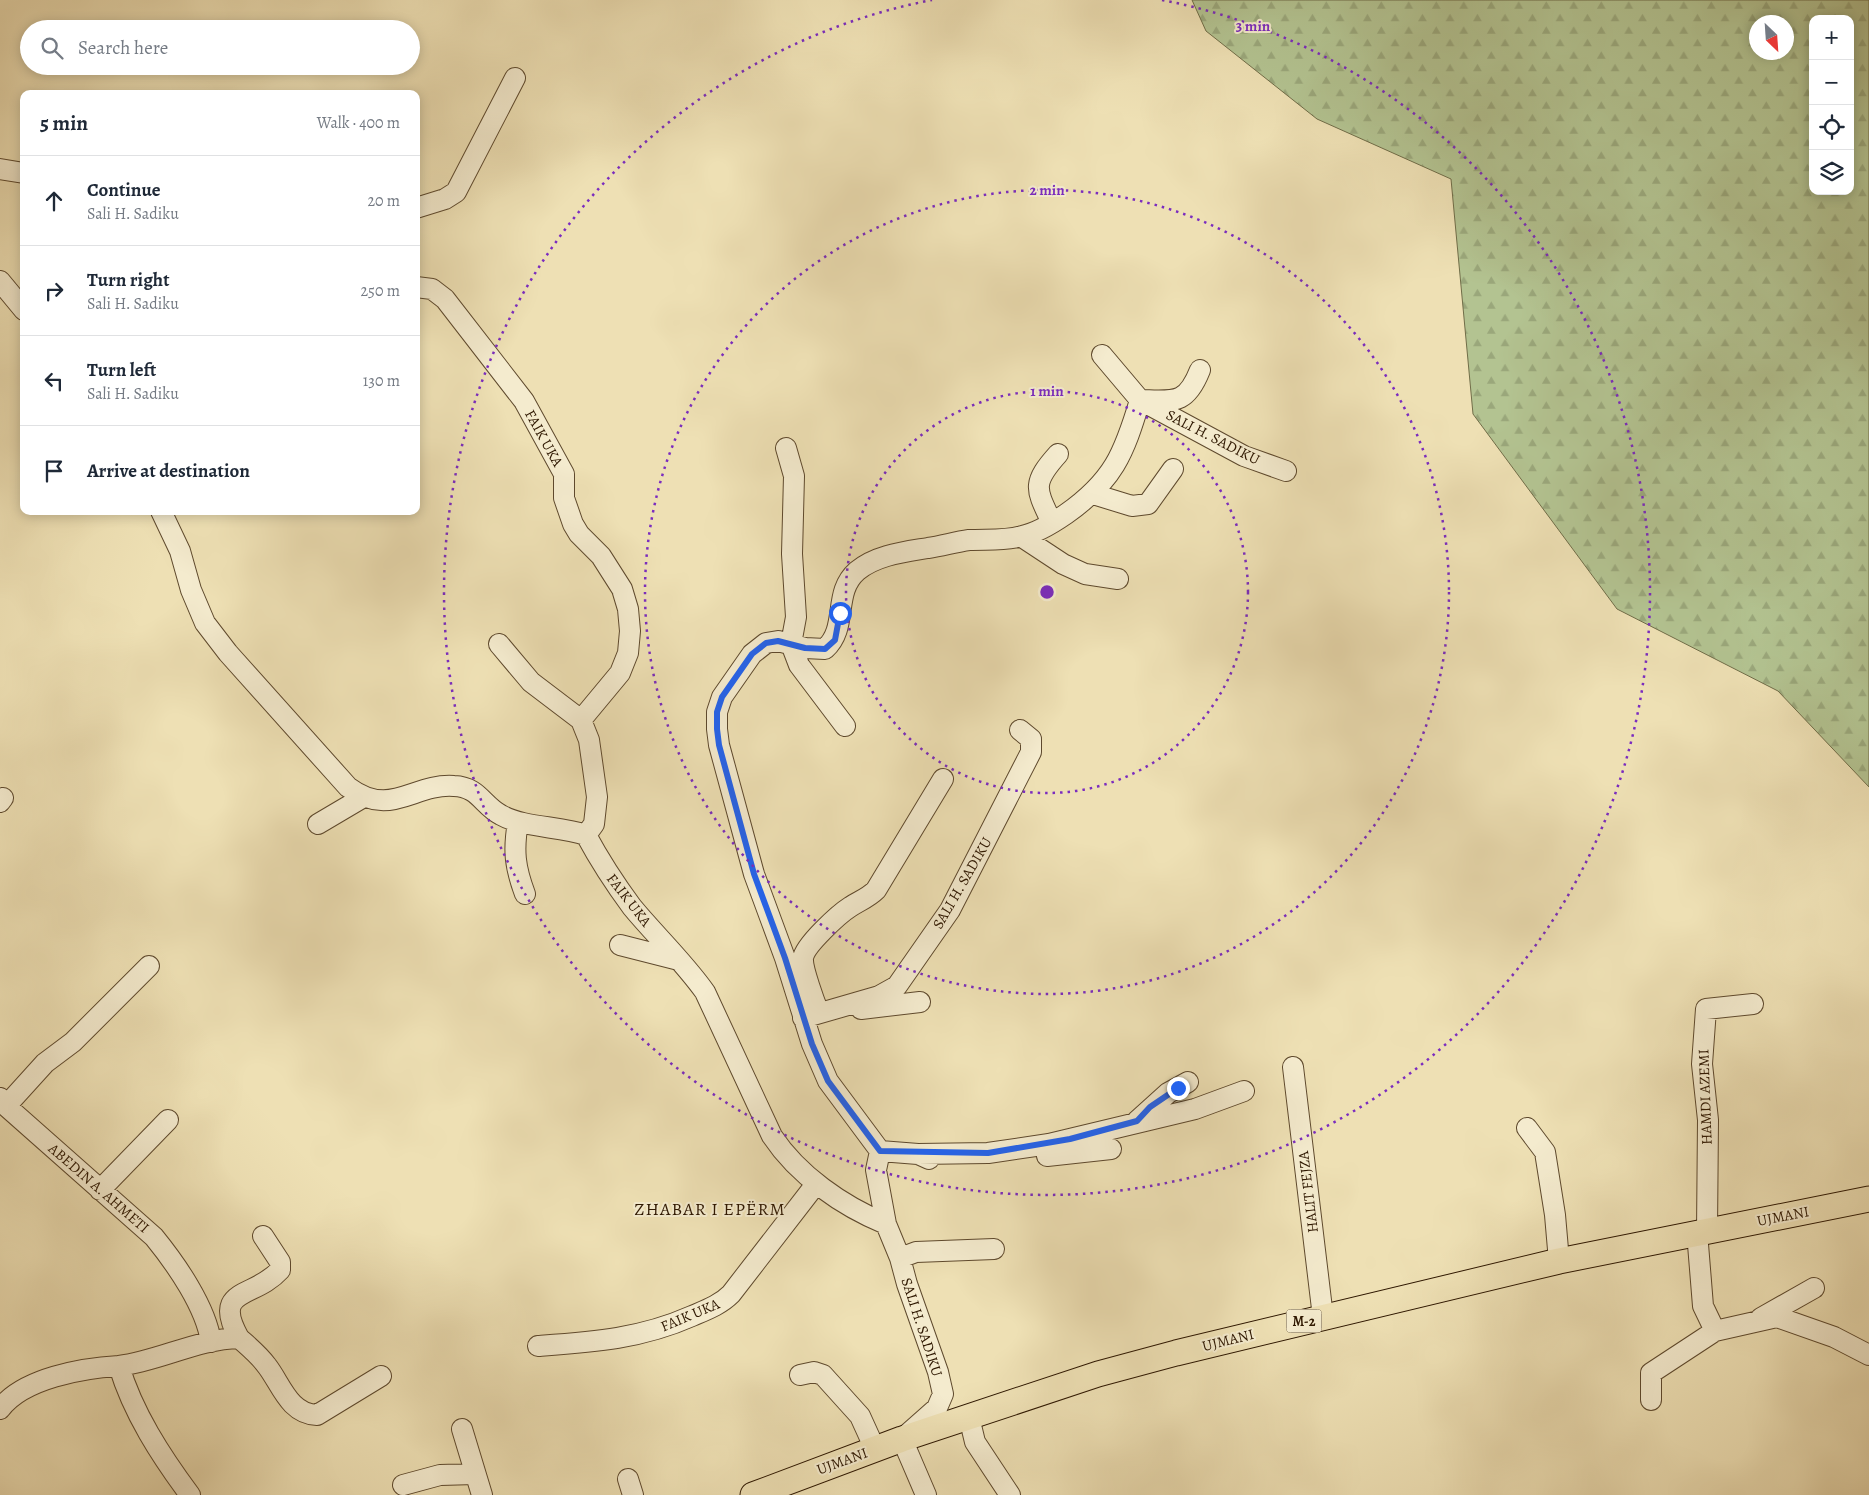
<!DOCTYPE html>
<html lang="en">
<head>
<meta charset="utf-8">
<style>
	body { margin:0; font-family:Alegreya,serif; background:#f6f6f7; color:#1f2937 }
	.controls { position:absolute; right:15px; top:15px; display:grid; overflow:hidden; border-radius:10px; box-shadow:0 2px 12px #0003 }
	.controls button { width:45px; height:45px; display:grid; place-items:center; padding:0; border:0; border-bottom:1px solid #e0e1e3; background:#fff; color:#1f2937; font:25px sans-serif }
	.compass { position:absolute; left:1749px; top:15px; width:45px; height:45px; border-radius:50%; background:#fff; box-shadow:0 2px 12px #0003; rotate:155deg }
	.stop { position:absolute; width:15px; height:15px; margin:-11px; border:4px solid #2563eb; border-radius:50%; background:#fff }
	.stop.end { background:#2563eb; border-color:#fff; box-shadow:0 1px 5px #0008 }
	.list { margin:0; padding:0; list-style:none }
	h2 { display:flex; justify-content:space-between; align-items:center; height:65px; margin:0; padding:0 20px; font-size:21px }
	h2 small { font-size:16px; font-weight:400; color:#747a83 }
	.list li { display:grid; grid-template-columns:32px 1fr auto; gap:15px; align-items:center; box-sizing:border-box; height:90px; padding:0 20px; border-top:1px solid #e0e1e3 }
	.list b { display:block; font-size:19px; white-space:nowrap }
	.list p { margin:0; font-size:16px; white-space:nowrap; color:#747a83 }
	.list em { font-size:16px; font-style:normal; color:#747a83 }
	.icon { flex:none; width:28px; height:28px; fill:none; stroke:currentColor; stroke-width:2; stroke-linecap:round; stroke-linejoin:round }
	.map { position:relative; flex:none; width:1869px; height:1495px; overflow:hidden }
	.search { position:absolute; background:#fff; box-shadow:0 2px 12px #0003; left:20px; top:20px; width:400px; height:55px; display:flex; align-items:center; gap:12px; box-sizing:border-box; padding:0 18px; border-radius:28px; color:#747a83; font-size:19px }
	.panel { position:absolute; background:#fff; box-shadow:0 2px 12px #0003; left:20px; top:90px; width:400px; height:425px; border-radius:10px }
	.map>svg:first-child { display:block }
	.forest { fill:url(#forest-firs); stroke:#706d48; fill-rule:evenodd }
	.lines { fill:none; stroke-linecap:round; stroke-linejoin:round }
	.minor-casing { stroke:#5e492d; stroke-width:22 }
	.major-casing { stroke:#2e1700; stroke-width:27 }
	.minor { stroke:#f4ebce; stroke-width:20 }
	.major { stroke:#eee0b4; stroke-width:25 }
	.route { stroke:#2563eb; stroke-width:6 }
	.ring { fill:none; stroke:#7b2cbf; stroke-width:2.5; stroke-dasharray:2.5 5 }
	.labels { text-anchor:middle; dominant-baseline:central; stroke-width:4; stroke-linejoin:round; paint-order:stroke }
	.shield { fill:#f4ebce; stroke:#69573e; stroke-width:1 }
	.shield-label { font-size:14px; font-weight:bold; fill:#2e1700 }
	.street-label { font-size:15px; fill:#2e1700; stroke:#f4ebce }
	.quarter-label { font-size:18px; letter-spacing:1px; fill:#2e1700; stroke:#f4ebce }
	.centre { fill:#7b2cbf; stroke:#f4ebce; stroke-width:2.5 }
	.ring-label { font-size:15px; text-anchor:middle; font-weight:bold; fill:#7b2cbf; stroke:#f4ebce; stroke-width:4; stroke-linejoin:round; paint-order:stroke }
</style>
</head>
<body>
<div class="map">
<svg width="1869" height="1495" viewBox="0 0 1869 1495">
	<defs>
		<pattern id="forest-firs" width="22" height="20" patternUnits="userSpaceOnUse" patternTransform="scale(1.25)"><rect width="22" height="20" fill="#b3c391"/><path d="M5 1l3.5 6h-7zM16 11l3.5 6h-7z" fill="#9aa77b"/></pattern>
	</defs>
	<rect width="100%" height="100%" fill="#eee0b4"/>
	<filter id="stains"><feTurbulence type="fractalNoise" baseFrequency=".004" numOctaves="4"/><feColorMatrix values="0 0 0 0 .2 0 0 0 0 .09 0 0 0 0 .02 0 0 0 .5 -.17"/></filter>
	<radialGradient id="worn" r=".72"><stop offset=".6" stop-color="#630" stop-opacity="0"/><stop offset="1" stop-color="#630" stop-opacity=".3"/></radialGradient>
	<!-- forest -->
	<path class="forest" d="M 1192,0 L 1869,0 L 1869,787 L 1778,691 L 1617,609 L 1473,414 L 1451,179 L 1317,119 L 1206,31 ZM 1813,19 L 1850,19 L 1850,191 L 1813,191 ZM 1756,22 L 1786,22 L 1786,52 L 1756,52 Z"/>
	<g class="lines">
		<!-- minor casing -->
		<g class="minor-casing">
			<path id="minor" d="M 0,169 L 24,173
				M 416,208 L 445,199 L 456,192 L 515,78
				M 0,281 L 24,310
				M 416,287 L 432,289 L 445,299 L 524,401 L 564,474 L 564,498 L 573,524 L 579,534 L 601,556 L 622,589 L 628,609 L 630,631 L 628,653 L 620,673 L 581,720
				M 1102,355 L 1140,400 L 1244,456 L 1286,471
				M 786,448 L 794,476 L 792,554 L 796,617 L 791,644 L 799,665 L 845,726
				M 1093,494 L 1132,506 L 1148,504 L 1173,469
				M 161,511 L 180,551 L 191,590 L 205,623 L 228,653 L 348,787 C 391,819 413,783 454,786 C 479,787 482,805 501,815 C 524,828 560,826 586,835 C 600,861 615,884 632,907 C 656,936 683,961 705,992 L 772,1136 C 798,1175 842,1206 886,1224
				M 1052,523 C 1036,489 1031,484 1058,454
				M 1022,537 L 1063,564 L 1085,574 L 1118,579
				M 499,644 L 531,682 L 581,720 L 589,740 L 597,797 L 594,824 L 586,835
				M 0,802 L 3,798
				M 518,822 C 513,851 515,867 525,894
				M 318,824 L 362,798
				M 620,945 L 679,960
				M 861,1009 L 920,1002
				M 819,1013 C 815,1003 802,968 803,958 C 805,945 839,914 850,907 C 859,901 868,898 876,890 L 943,779
				M 803,1018 L 879,996 L 897,986 L 950,910 L 1031,752 L 1031,739 L 1020,730
				M 1293,1067 L 1323,1317
				M 0,1098 L 6,1106 L 154,1237 C 176,1264 206,1307 211,1342
				M 6,1106 L 45,1063 L 73,1042 L 149,966
				M 1137,1121 L 1168,1093 L 1188,1082
				M 1527,1128 L 1545,1152 L 1555,1215 L 1559,1261
				M 880,1151 L 828,1081 L 812,1044 L 785,958 L 754,874 L 719,745 L 717,729 L 717,712 L 722,697 L 752,654 L 766,643 L 778,641 L 805,648 L 825,649 C 849,627 832,593 857,571 C 876,555 904,552 928,548 C 942,546 955,542 969,540 C 986,539 1006,541 1022,536 C 1037,533 1053,523 1066,514 C 1113,481 1124,454 1140,400 C 1175,401 1186,405 1200,370
				M 880,1151 L 876,1170 L 886,1224 L 900,1258 L 907,1284 L 938,1372 L 943,1394 L 937,1408 L 902,1439 L 926,1495
				M 880,1151 L 918,1154 L 929,1159
				M 918,1154 L 988,1153 L 1049,1144 L 1195,1109 L 1244,1091
				M 1047,1156 L 1111,1149
				M 100,1190 L 168,1120
				M 1707,1231 L 1708,1120 L 1702,1064 L 1706,1009 L 1753,1004
				M 1697,1232 L 1703,1306 L 1715,1331 L 1777,1317 L 1834,1337 L 1869,1355
				M 900,1258 L 916,1252 L 994,1249
				M 1761,1318 L 1814,1288
				M 239,1338 C 211,1287 254,1299 280,1270 L 280,1262 L 263,1236
				M 538,1346 C 593,1342 640,1339 692,1316 C 706,1310 720,1305 731,1294 L 816,1184
				M 800,1375 L 814,1372 L 823,1375 L 860,1416 L 875,1449
				M 1651,1400 L 1651,1373 L 1715,1331
				M 0,1409 C 23,1378 83,1368 119,1366
				M 969,1417 L 975,1442 L 1010,1495
				M 462,1429 L 482,1495
				M 628,1479 L 633,1495
				M 403,1485 L 440,1475 L 475,1474
				M 190,1495 C 161,1456 133,1413 119,1366 C 159,1361 198,1339 239,1338 C 249,1347 259,1355 267,1366 C 281,1384 289,1414 317,1415 L 381,1376"/>
		</g>
		<!-- major casing -->
		<g class="major-casing">
			<path id="major" d="M 753,1495 L 902,1439 L 1098,1374 L 1176,1353 L 1559,1261 L 1869,1199"/>
		</g>
		<!-- minor -->
		<use href="#minor" class="minor"/>
		<!-- major -->
		<use href="#major" class="major"/>
	</g>
	<g class="lines">
		<!-- route -->
		<path class="route" d="M 840,613 L 835,640 L 825,649 L 805,648 L 778,641 L 766,643 L 752,654 L 722,697 L 717,712 L 717,729 L 719,745 L 754,874 L 785,958 L 812,1044 L 828,1081 L 880,1151 L 988,1153 L 1070,1139 L 1137,1121 L 1150,1107 L 1178,1088"/>
	</g>
	<!-- distance rings -->
	<g class="ring">
		<circle cx="1047" cy="592" r="201"/>
		<circle cx="1047" cy="592" r="402"/>
		<path d="M1162 0A603 603 0 1 1 932 0"/>
	</g>
	<g class="labels">
		<!-- shield labels -->
		<rect class="shield" x="1286.5" y="1309.5" width="35" height="23" rx="4"/>
		<g class="shield-label">
			<text x="1304" y="1321">M-2</text>
		</g>
		<!-- street labels -->
		<g class="street-label">
			<text transform="translate(1213 437) rotate(27)">SALI H. SADIKU</text>
			<text transform="translate(544 438) rotate(61)">FAIK UKA</text>
			<text transform="translate(962 883) rotate(-60)">SALI H. SADIKU</text>
			<text transform="translate(629 900) rotate(52)">FAIK UKA</text>
			<text transform="translate(1705 1097) rotate(-92)">HAMDI AZEMI</text>
			<text transform="translate(99 1188) rotate(41)">ABEDIN A. AHMETI</text>
			<text transform="translate(1308 1192) rotate(-97)">HALIT FEJZA</text>
			<text transform="translate(1783 1216) rotate(-11)">UJMANI</text>
			<text transform="translate(690 1315) rotate(-23)">FAIK UKA</text>
			<text transform="translate(922 1327) rotate(72)">SALI H. SADIKU</text>
			<text transform="translate(1228 1340) rotate(-14)">UJMANI</text>
			<text transform="translate(842 1461) rotate(-20)">UJMANI</text>
		</g>
		<!-- quarter labels -->
		<g class="quarter-label">
			<text x="710" y="1209">ZHABAR I EPËRM</text>
		</g>
	</g>
	<circle cx="1047" cy="592" r="8" class="centre"/>
	<g class="ring-label">
		<text x="1253" y="31">3 min</text>
		<text x="1047" y="195">2 min</text>
		<text x="1047" y="396">1 min</text>
	</g>
	<rect width="100%" height="100%" filter="url(#stains)"/>
	<rect width="100%" height="100%" fill="url(#worn)"/>
</svg>
<div class="controls">
<button>+</button>
<button>−</button>
<button><svg class="icon" aria-label="locate" viewBox="0 0 24 24"><circle cx="12" cy="12" r="6"/><path d="M12 2v4M12 18v4M2 12h4M18 12h4"/></svg></button>
<button><svg class="icon" aria-label="layers" viewBox="0 0 24 24"><path d="M12 4l9 5-9 5-9-5zM3 14l9 5 9-5"/></svg></button>
</div>
<svg class="compass" viewBox="-18 -18 36 36"><path d="M0-13l5 13h-10z" fill="#e53935"/><path d="M0 13l5-13h-10z" fill="#747a83"/></svg>
<div class="stop" style="left:840px;top:613px"></div>
<div class="stop end" style="left:1178px;top:1088px"></div>
<div class="search"><svg class="icon" aria-label="search" viewBox="0 0 24 24"><circle cx="10" cy="10" r="6"/><path d="M15 15l6 6"/></svg>Search here</div>
<section class="panel">
<h2>5 min<small>Walk · 400 m</small></h2>
<ul class="list">
<li><svg class="icon" aria-label="ahead" viewBox="0 0 24 24"><path d="M12 20V5M6 11l6-6 6 6"/></svg><div><b>Continue</b><p>Sali H. Sadiku</p></div><em>20 m</em></li>
<li><svg class="icon" aria-label="right" viewBox="0 0 24 24"><path d="M7 20v-9h11M14 6l5 5-5 5"/></svg><div><b>Turn right</b><p>Sali H. Sadiku</p></div><em>250 m</em></li>
<li><svg class="icon" aria-label="left" viewBox="0 0 24 24"><path d="M17 20v-9H6M10 6l-5 5 5 5"/></svg><div><b>Turn left</b><p>Sali H. Sadiku</p></div><em>130 m</em></li>
<li><svg class="icon" aria-label="arrive" viewBox="0 0 24 24"><path d="M6 21V4h12l-3 4 3 4H6"/></svg><div><b>Arrive at destination</b></div></li>
</ul>
</section>
</div>
</body>
</html>
